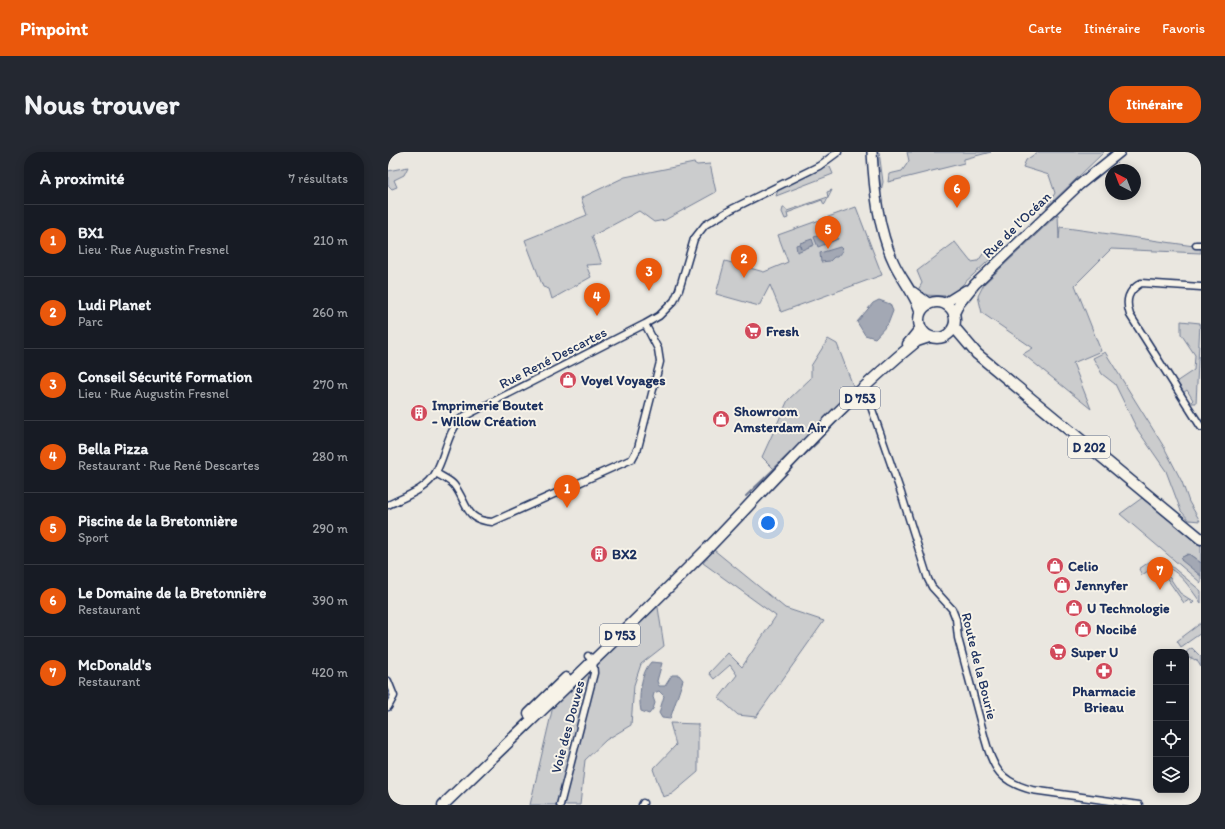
<!DOCTYPE html>
<html lang="fr">
<head>
<meta charset="utf-8">
<style>
	body { margin:0; font-family:Itim,sans-serif; background:#242831; color:#f1f3f6 }
	.controls { position:absolute; right:12px; bottom:12px; display:grid; overflow:hidden; border-radius:8px; box-shadow:0 2px 10px #0003 }
	.controls button { width:36px; height:36px; display:grid; place-items:center; padding:0; border:0; border-bottom:1px solid #363941; background:#171b24; color:#f1f3f6; font:20px sans-serif }
	.compass { position:absolute; left:717px; top:12px; width:36px; height:36px; border-radius:50%; background:#171b24; box-shadow:0 2px 10px #0003; rotate:318deg }
	.you { position:absolute; left:380px; top:371px; width:14px; height:14px; margin:-10px; border:3px solid #fff; border-radius:50%; background:#1a73e8; box-shadow:0 0 0 6px #1a73e833 }
	.badge { display:grid; place-items:center; width:26px; height:26px; border-radius:50%; background:#ea580c; color:#fff; font-size:13px; font-weight:700 }
	.pin { position:absolute; translate:-50% -33px; filter:drop-shadow(0 1px 2px #0008) }
	.pin::after { content:''; position:absolute; top:21px; width:14px; height:12px; background:inherit; clip-path:polygon(0 0,100% 0,50% 100%) }
	.list { margin:0; padding:0; list-style:none }
	h2 { display:flex; justify-content:space-between; align-items:center; height:52px; margin:0; padding:0 16px; font-size:17px }
	h2 small { font-size:13px; font-weight:400; color:#9ea1a6 }
	.list li { display:grid; grid-template-columns:26px 1fr auto; gap:12px; align-items:center; box-sizing:border-box; height:72px; padding:0 16px; border-top:1px solid #363941 }
	.list b { display:block; font-size:15px; white-space:nowrap }
	.list p { margin:0; font-size:13px; white-space:nowrap; color:#9ea1a6 }
	.list em { font-size:13px; font-style:normal; color:#9ea1a6 }
	.icon { flex:none; width:22px; height:22px; fill:none; stroke:currentColor; stroke-width:2; stroke-linecap:round; stroke-linejoin:round }
	.map { position:relative; flex:none; width:813px; height:653px; overflow:hidden; border-radius:16px }
	header { display:flex; align-items:center; gap:24px; box-sizing:border-box; height:56px; padding:0 20px; background:#ea580c; color:#fff }
	header strong { font-size:19px }
	nav { display:flex; gap:22px; margin-inline-start:auto; font-size:14px }
	.intro { display:flex; align-items:center; justify-content:space-between; box-sizing:border-box; height:96px; padding:0 24px }
	h1 { margin:0; font-size:28px }
	.button { padding:10px 18px; border-radius:16px; background:#ea580c; color:#fff; font-size:14px; font-weight:700 }
	main { display:flex; gap:24px; padding:0 24px }
	aside { flex:1; background:#171b24; border-radius:16px; box-shadow:0 2px 10px #0003 }
	.map>svg:first-child { display:block }
	.green { fill:#cbcccd; stroke:#737e96 }
	.water { fill:#a3a8b4; stroke:#6d7892 }
	.lines { fill:none; stroke-linecap:round; stroke-linejoin:round }
	.stream { stroke:#6d7892; stroke-width:2 }
	.street-casing { stroke:#1b2f5e; stroke-width:9 }
	.secondary-casing { stroke:#1b2f5e; stroke-width:12 }
	.primary-casing { stroke:#1b2f5e; stroke-width:13 }
	.street { stroke:#f7f3e8; stroke-width:6 }
	.secondary { stroke:#f7f3e8; stroke-width:9 }
	.primary { stroke:#f7f3e8; stroke-width:10 }
	.labels { text-anchor:middle; dominant-baseline:central; stroke-width:4; stroke-linejoin:round; paint-order:stroke }
	.shield { fill:#f7f3e8; stroke:#5d6a87; stroke-width:1 }
	.shield-label { font-size:13px; font-weight:bold; fill:#1b2f5e }
	.street-label { font-size:14px; fill:#1b2f5e; stroke:#f7f3e8 }
	.poi-label { font-size:14px; font-weight:bold; fill:#1b2f5e; stroke:#f7f3e8; text-anchor:start }
</style>
</head>
<body>
<header>
<strong>Pinpoint</strong>
<nav><a>Carte</a><a>Itinéraire</a><a>Favoris</a></nav>
</header>
<div class="intro"><h1>Nous trouver</h1><a class="button">Itinéraire</a></div>
<main>
<aside>
<h2>À proximité<small>7 résultats</small></h2>
<ul class="list">
<li><span class="badge">1</span><div><b>BX1</b><p>Lieu · Rue Augustin Fresnel</p></div><em>210 m</em></li>
<li><span class="badge">2</span><div><b>Ludi Planet</b><p>Parc</p></div><em>260 m</em></li>
<li><span class="badge">3</span><div><b>Conseil Sécurité Formation</b><p>Lieu · Rue Augustin Fresnel</p></div><em>270 m</em></li>
<li><span class="badge">4</span><div><b>Bella Pizza</b><p>Restaurant · Rue René Descartes</p></div><em>280 m</em></li>
<li><span class="badge">5</span><div><b>Piscine de la Bretonnière</b><p>Sport</p></div><em>290 m</em></li>
<li><span class="badge">6</span><div><b>Le Domaine de la Bretonnière</b><p>Restaurant</p></div><em>390 m</em></li>
<li><span class="badge">7</span><div><b>McDonald's</b><p>Restaurant</p></div><em>420 m</em></li>
</ul>
</aside>
<div class="map">
<svg width="813" height="653" viewBox="0 0 813 653">
	<rect width="100%" height="100%" fill="#eae7e0"/>
	<filter id="ink" filterUnits="userSpaceOnUse"><feTurbulence type="fractalNoise" baseFrequency=".025" numOctaves="2"/><feDisplacementMap in="SourceGraphic" scale="8" xChannelSelector="R" yChannelSelector="G"/><feConvolveMatrix kernelMatrix="1 2 1 2 8 2 1 2 1" color-interpolation-filters="sRGB"/></filter>
	<g filter="url(#ink)">
		<!-- green -->
		<path class="green" d="M 489,0 L 491,0 L 495,30 L 493,39 Z
			M 519,0 L 603,0 L 576,7 L 576,11 L 500,30 L 501,22 L 514,19 L 521,9 Z
			M 650,0 L 716,0 L 658,56 L 667,41 L 661,23 L 635,15 L 638,8 Z
			M 306,11 L 309,13 L 322,12 L 328,40 L 277,68 L 266,70 L 251,59 L 204,84 L 214,112 L 198,113 L 203,125 L 164,147 L 161,137 L 155,135 L 137,88 L 199,63 L 193,46 L 237,25 Z
			M 438,14 L 442,15 L 445,22 L 388,44 L 390,38 Z
			M 20,15 L 16,23 L 6,28 L 9,35 L 4,37 L 0,33 L 0,19 Z
			M 444,38 L 437,52 L 436,53 L 434,48 L 399,61 L 400,66 L 397,67 L 394,60 L 395,56 L 397,56 L 399,59 L 440,45 L 439,40 Z
			M 468,55 L 494,123 L 393,160 L 382,133 L 371,154 L 328,142 L 337,109 L 376,120 L 400,110 L 390,83 Z
			M 670,62 L 671,87 L 672,75 L 813,95 L 813,101 L 723,97 L 687,133 L 713,199 L 685,211 L 703,257 L 635,202 L 645,196 L 594,161 L 590,144 L 596,132 Z
			M 567,90 L 583,110 L 590,109 L 597,99 L 607,97 L 609,101 L 562,144 L 536,143 L 530,138 L 534,131 L 529,119 Z
			M 793,169 L 812,171 L 808,251 L 802,251 L 805,248 L 799,238 L 795,241 L 788,230 L 806,218 L 807,203 L 793,182 Z
			M 440,187 L 449,192 L 467,239 L 387,318 L 374,305 L 400,248 L 423,226 L 423,214 Z
			M 717,200 L 776,295 L 794,330 L 801,350 L 812,369 L 801,368 L 793,359 L 778,319 L 749,277 L 727,232 L 714,222 L 705,206 Z
			M 754,346 L 813,394 L 813,411 L 804,404 L 799,402 L 793,407 L 813,424 L 813,431 L 732,362 Z
			M 326,398 L 397,456 L 436,469 L 368,565 L 350,563 L 331,546 L 349,523 L 342,513 L 326,527 L 321,521 L 340,501 L 354,515 L 388,464 L 315,411 Z
			M 771,407 L 776,408 L 813,439 L 813,451 C 802,436 789,414 769,413 L 754,423 L 751,417 L 764,408 Z
			M 771,418 L 782,426 L 792,441 L 806,450 L 804,452 L 801,448 L 796,451 L 775,421 L 772,423 L 769,419 Z
			M 269,449 L 276,494 L 253,512 L 246,533 L 243,573 L 218,588 L 197,608 L 192,653 L 142,653 L 166,550 Z
			M 813,471 L 813,481 L 793,495 L 789,489 Z
			M 804,496 L 813,505 L 813,515 L 808,507 L 807,508 L 804,506 L 802,507 L 798,500 Z
			M 282,571 L 310,572 L 310,620 L 284,642 L 275,645 L 265,617 L 288,593 Z"/>
		<!-- water -->
		<path class="water" d="M 446,78 L 450,87 L 430,95 L 426,85 Z
			M 424,87 L 426,93 L 409,100 L 408,93 L 411,92 L 413,96 L 412,91 Z
			M 452,95 L 455,98 L 449,105 L 446,105 L 442,109 L 433,110 L 432,101 Z
			M 491,148 L 502,152 L 505,159 L 500,172 L 487,186 L 477,183 L 469,170 L 485,151 Z
			M 801,402 L 813,411 L 813,424 L 793,408 L 794,405 Z
			M 263,510 L 274,511 L 269,529 L 271,534 L 277,534 L 284,523 L 291,523 L 295,528 L 282,567 L 274,566 L 271,561 L 276,544 L 271,539 L 266,541 L 265,545 L 267,551 L 265,557 L 261,562 L 253,559 C 250,546 253,520 263,510 Z"/>
		<g class="lines">
			<!-- stream -->
			<path class="stream" d="M 403,315 L 430,290
				M 358,344 L 416,288"/>
			<!-- street casing -->
			<g class="street-casing">
				<path id="street" d="M 808,93 L 813,93
					M 813,135 L 753,131 C 740,139 737,148 742,163 L 813,275
					M 473,236 L 479,243 L 513,341 L 540,427 L 544,435 L 564,457 L 568,467 L 570,486 L 597,587 C 605,617 613,630 644,638 L 751,653
					M 48,321 C 54,325 62,328 66,333 C 80,351 76,368 104,370 L 244,307 L 250,296 L 272,210 L 270,197 L 257,172
					M 0,353 C 16,345 40,337 48,320 C 58,302 59,279 75,265 L 257,172 L 271,164 L 286,149 L 291,138 L 306,87 L 317,73 L 344,57 L 431,14 L 450,0
					M 0,529 L 6,544 L 0,555
					M 172,653 L 206,521 L 205,509 L 200,504
					M 254,653 L 255,651"/>
			</g>
			<!-- secondary casing -->
			<g class="secondary-casing">
				<path id="secondary" d="M 484,0 C 486,36 490,78 506,111 C 514,128 526,141 532,159
					M 525,140 L 540,151
					M 557,151 L 578,138
					M 566,162 L 571,152 L 587,132 L 691,33 L 732,0"/>
			</g>
			<!-- primary casing -->
			<g class="primary-casing">
				<path id="primary" d="M531 168a18 18 0 1 1 36 0a18 18 0 1 1-36 0Z
					M 566,175 L 589,202 L 813,387
					M 520,192 L 532,177
					M 141,562 L 178,526
					M 55,653 C 144,567 234,483 321,395 C 389,325 453,250 529,189 L 541,185"/>
			</g>
			<!-- street -->
			<use href="#street" class="street"/>
			<!-- secondary -->
			<use href="#secondary" class="secondary"/>
			<!-- primary -->
			<use href="#primary" class="primary"/>
		</g>
	</g>
	<!-- icons -->
	<defs>
		<g id="supermarket-disc" transform="scale(0.9)"><circle r="9.5" fill="#d1495b" stroke="#f7f3e8"/><path d="M-6-5.5h2.5l.6 2H6L4.5 2H-2.5L-4.4-4H-6ZM-1.5 3.2a1.3 1.3 0 1 0 .1 0ZM3 3.2a1.3 1.3 0 1 0 .1 0Z" fill="#fff"/></g>
		<g id="shop-disc" transform="scale(0.9)"><circle r="9.5" fill="#d1495b" stroke="#f7f3e8"/><path d="M-5-2.5h2.3a2.7 3.5 0 0 1 5.4 0H5L5.5 6h-11ZM-1.5-2.5h3a1.5 2.3 0 0 0-3 0Z" fill="#fff"/></g>
		<g id="building-disc" transform="scale(0.9)"><circle r="9.5" fill="#d1495b" stroke="#f7f3e8"/><path d="M-4-6H4V6H1V3H-1V6H-4ZM-2.5-4.3h1.7v1.8h-1.7ZM.8-4.3h1.7v1.8H.8ZM-2.5-1h1.7V.8h-1.7ZM.8-1h1.7V.8H.8Z" fill="#fff"/></g>
		<g id="pharmacy-disc" transform="scale(0.9)"><circle r="9.5" fill="#d1495b" stroke="#f7f3e8"/><path d="M-2-6h4v4h4v4h-4v4h-4v-4h-4v-4h4Z" fill="#fff"/></g>
	</defs>
	<g fill-rule="evenodd">
		<use href="#supermarket-disc" x="365" y="179"/>
		<use href="#shop-disc" x="180" y="228"/>
		<use href="#building-disc" x="31" y="261"/>
		<use href="#shop-disc" x="333" y="267"/>
		<use href="#building-disc" x="211" y="402"/>
		<use href="#shop-disc" x="667" y="414"/>
		<use href="#shop-disc" x="674" y="433"/>
		<use href="#shop-disc" x="686" y="456"/>
		<use href="#shop-disc" x="695" y="477"/>
		<use href="#supermarket-disc" x="670" y="500"/>
		<use href="#pharmacy-disc" x="716" y="519"/>
	</g>
	<g class="labels">
		<!-- shield labels -->
		<g class="shield">
			<rect x="452" y="235" width="40" height="22" rx="3"/>
			<rect x="680" y="284" width="42" height="22" rx="3"/>
			<rect x="212" y="472" width="40" height="22" rx="3"/>
		</g>
		<g class="shield-label">
			<text x="472" y="246">D 753</text>
			<text x="701" y="295">D 202</text>
			<text x="232" y="483">D 753</text>
		</g>
		<!-- street labels -->
		<g class="street-label">
			<text transform="translate(629 73) rotate(-44)">Rue de l'Océan</text>
			<text transform="translate(165 206) rotate(-27)">Rue René Descartes</text>
			<text transform="translate(591 514) rotate(76)">Route de la Bourie</text>
			<text transform="translate(180 575) rotate(-75)">Voie des Douves</text>
		</g>
		<!-- poi labels -->
		<g class="poi-label">
			<text x="378" y="179">Fresh</text>
			<text x="193" y="228">Voyel Voyages</text>
			<text x="44" y="253">Imprimerie Boutet<tspan x="44" dy="16">- Willow Création</tspan></text>
			<text x="346" y="259">Showroom<tspan x="346" dy="16">Amsterdam Air</tspan></text>
			<text x="224" y="402">BX2</text>
			<text x="680" y="414">Celio</text>
			<text x="687" y="433">Jennyfer</text>
			<text x="699" y="456">U Technologie</text>
			<text x="708" y="477">Nocibé</text>
			<text x="683" y="500">Super U</text>
			<text x="716" y="539" text-anchor="middle">Pharmacie<tspan x="716" dy="16">Brieau</tspan></text>
		</g>
	</g>
</svg>
<div class="controls">
<button>+</button>
<button>−</button>
<button><svg class="icon" aria-label="locate" viewBox="0 0 24 24"><circle cx="12" cy="12" r="6"/><path d="M12 2v4M12 18v4M2 12h4M18 12h4"/></svg></button>
<button><svg class="icon" aria-label="layers" viewBox="0 0 24 24"><path d="M12 4l9 5-9 5-9-5zM3 14l9 5 9-5"/></svg></button>
</div>
<svg class="compass" viewBox="-18 -18 36 36"><path d="M0-13l5 13h-10z" fill="#e53935"/><path d="M0 13l5-13h-10z" fill="#9ea1a6"/></svg>
<div class="you"></div>
<div class="pin badge" style="left:179px;top:356px">1</div>
<div class="pin badge" style="left:356px;top:126px">2</div>
<div class="pin badge" style="left:261px;top:139px">3</div>
<div class="pin badge" style="left:209px;top:164px">4</div>
<div class="pin badge" style="left:440px;top:97px">5</div>
<div class="pin badge" style="left:569px;top:56px">6</div>
<div class="pin badge" style="left:772px;top:438px">7</div>
</div>
</main>
</body>
</html>
